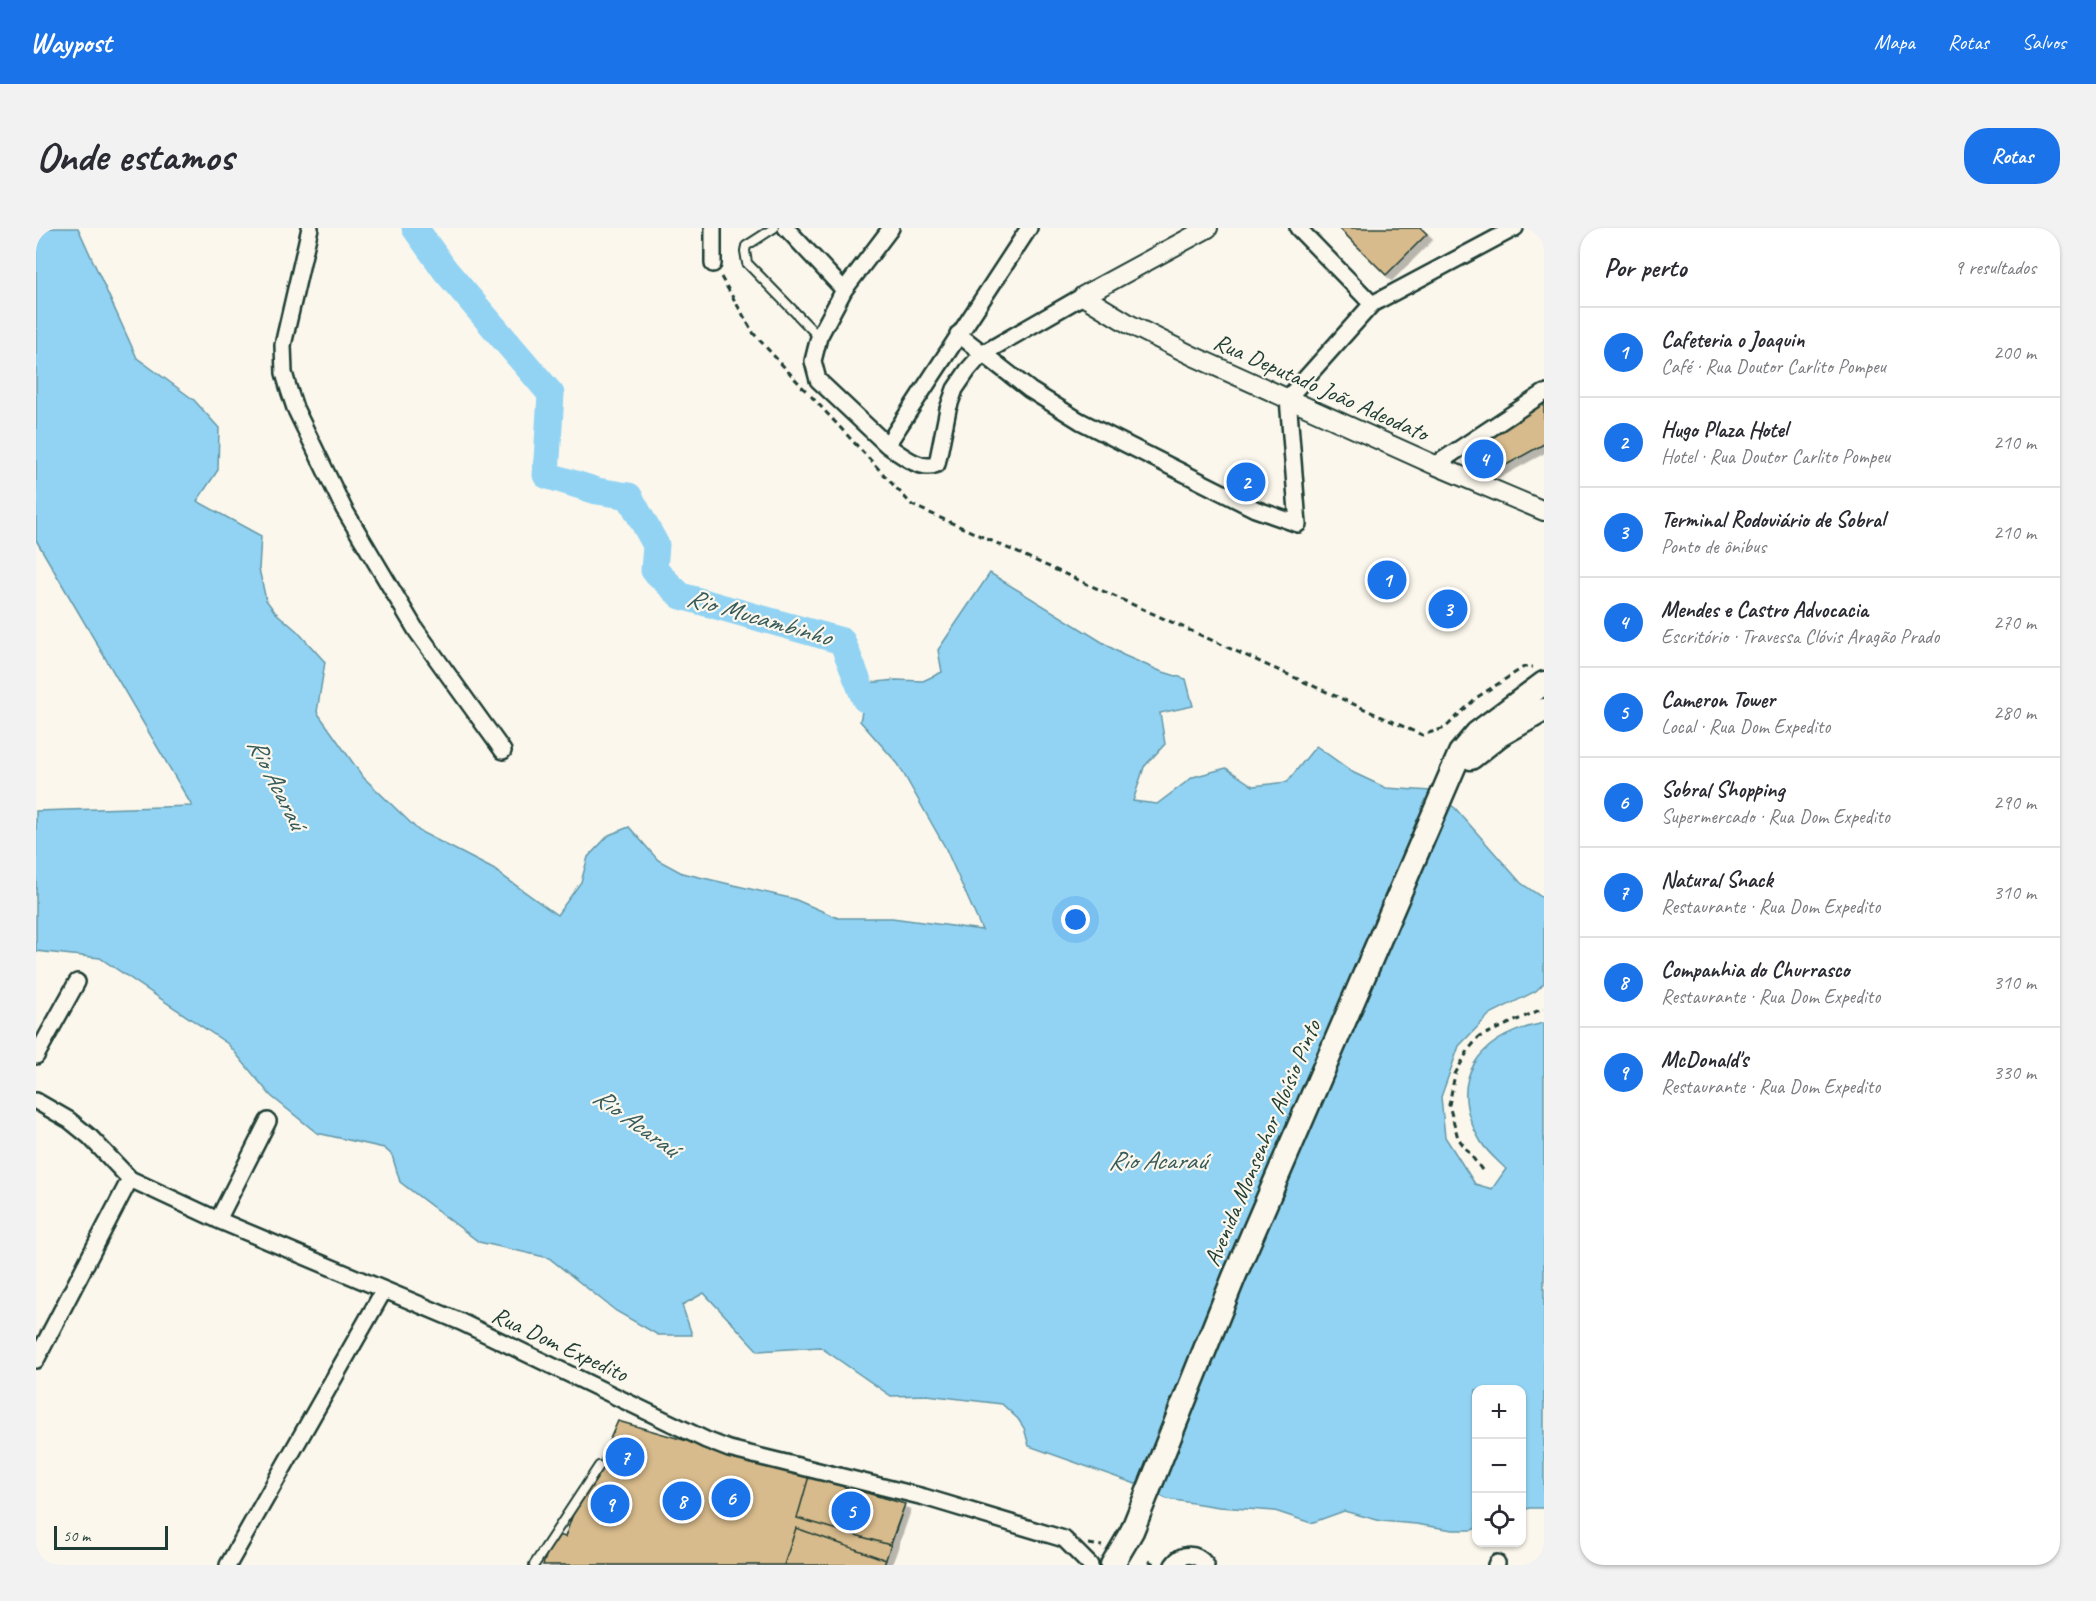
<!DOCTYPE html>
<html lang="pt">
<head>
<meta charset="utf-8">
<style>
	body { margin:0; font-family:Caveat,sans-serif; background:#f2f2f3; color:#2b2b33 }
	.controls { position:absolute; right:18px; bottom:18px; display:grid; overflow:hidden; border-radius:12px; box-shadow:0 2px 4px #0004 }
	.controls button { width:54px; height:54px; display:grid; place-items:center; padding:0; border:0; border-bottom:2px solid #e1e1e2; background:#fff; color:#2b2b33; font:30px sans-serif }
	.scale { position:absolute; left:18px; bottom:15px; width:114px; box-sizing:border-box; padding-left:6px; border:3px solid #1f3d34; border-top:0; font-size:16px; line-height:21px; white-space:nowrap; color:#1f3d34; -webkit-text-stroke:4px #fbf7ec; paint-order:stroke }
	.you { position:absolute; left:1040px; top:692px; width:21px; height:21px; margin:-15px; border:4px solid #fff; border-radius:50%; background:#1a73e8; box-shadow:0 0 0 9px #1a73e833 }
	.badge { display:grid; place-items:center; width:39px; height:39px; border-radius:50%; background:#1a73e8; color:#fff; font-size:20px; font-weight:700 }
	.pin { position:absolute; translate:-50% -50%; border:3px solid #fff; box-shadow:0 2px 6px #0006 }
	.list { margin:0; padding:0; list-style:none }
	h2 { display:flex; justify-content:space-between; align-items:center; height:78px; margin:0; padding:0 24px; font-size:26px }
	h2 small { font-size:20px; font-weight:400; color:#7c7c81 }
	.list li { display:grid; grid-template-columns:39px 1fr auto; gap:18px; align-items:center; box-sizing:border-box; height:90px; padding:0 24px; border-top:2px solid #e1e1e2 }
	.list b { display:block; font-size:22px; white-space:nowrap }
	.list p { margin:0; font-size:20px; white-space:nowrap; color:#7c7c81 }
	.list em { font-size:20px; font-style:normal; color:#7c7c81 }
	.icon { flex:none; width:33px; height:33px; fill:none; stroke:currentColor; stroke-width:2; stroke-linecap:round; stroke-linejoin:round }
	.map { position:relative; flex:none; width:1508px; height:1337px; overflow:hidden; border-radius:24px }
	header { display:flex; align-items:center; gap:36px; box-sizing:border-box; height:84px; padding:0 30px; background:#1a73e8; color:#fff }
	header strong { font-size:28px }
	nav { display:flex; gap:33px; margin-inline-start:auto; font-size:21px }
	.intro { display:flex; align-items:center; justify-content:space-between; box-sizing:border-box; height:144px; padding:0 36px }
	h1 { margin:0; font-size:42px }
	.button { padding:15px 27px; border-radius:24px; background:#1a73e8; color:#fff; font-size:21px; font-weight:700 }
	main { display:flex; gap:36px; padding:0 36px }
	aside { flex:1; background:#fff; border-radius:24px; box-shadow:0 2px 4px #0004 }
	.map>svg:first-child { display:block }
	.water { fill:#92d3f3; stroke:#6497a7; stroke-width:1.5 }
	.lines { fill:none; stroke-linecap:round; stroke-linejoin:round }
	.river { stroke:#92d3f3; stroke-width:27 }
	.building { fill:#d8bb8c; stroke:#1f3d34; stroke-width:1.5; filter:url(#shadow) }
	.service-casing { stroke:#1f3d34; stroke-width:12 }
	.minor-casing { stroke:#1f3d34; stroke-width:20 }
	.tertiary-casing { stroke:#1f3d34; stroke-width:22 }
	.primary-casing { stroke:#1f3d34; stroke-width:27 }
	.path { stroke:#1f3d34; stroke-width:3; stroke-dasharray:6 4.5; stroke-linecap:butt }
	.service { stroke:#fbf7ec; stroke-width:8 }
	.minor { stroke:#fbf7ec; stroke-width:15 }
	.tertiary { stroke:#fbf7ec; stroke-width:18 }
	.primary { stroke:#fbf7ec; stroke-width:22 }
	.labels { text-anchor:middle; dominant-baseline:central; stroke-width:4.5; stroke-linejoin:round; paint-order:stroke }
	.street-label { font-size:24px; fill:#1f3d34; stroke:#fbf7ec }
	.water-label { font-size:26px; font-style:italic; fill:#365b5a; stroke:#fbf7ec }
</style>
</head>
<body>
<header>
<strong>Waypost</strong>
<nav><a>Mapa</a><a>Rotas</a><a>Salvos</a></nav>
</header>
<div class="intro"><h1>Onde estamos</h1><a class="button">Rotas</a></div>
<main>
<div class="map">
<svg width="1508" height="1337" viewBox="0 0 1508 1337">
	<defs>
		<filter id="shadow"><feDropShadow dx="5.5" dy="5.5" stdDeviation="0" flood-color="#0004"/></filter>
	</defs>
	<rect width="100%" height="100%" fill="#fbf7ec"/>
	<filter id="ink" filterUnits="userSpaceOnUse"><feTurbulence type="fractalNoise" baseFrequency=".0167" numOctaves="2"/><feDisplacementMap in="SourceGraphic" scale="12" xChannelSelector="R" yChannelSelector="G"/><feConvolveMatrix kernelMatrix="1 2 1 2 8 2 1 2 1" color-interpolation-filters="sRGB"/></filter>
	<g filter="url(#ink)">
		<!-- water -->
		<path class="water" d="M 0,0 L 42,0 L 101,130 L 158,172 L 183,200 L 182,242 L 161,273 L 225,308 L 223,341 L 230,372 L 239,384 L 261,403 L 289,434 L 281,484 L 327,549 L 383,603 L 457,641 L 521,687 L 545,654 L 552,629 L 573,607 L 593,599 L 622,632 L 646,645 L 758,671 L 802,690 L 856,690 L 946,702 L 909,619 L 862,536 L 824,493 L 832,455 L 859,452 L 887,453 L 906,444 L 902,422 L 954,345 L 1087,427 L 1124,443 L 1150,451 L 1157,478 L 1124,485 L 1129,516 L 1108,539 L 1097,573 L 1121,576 L 1157,549 L 1190,540 L 1217,558 L 1251,554 L 1280,518 L 1318,545 L 1350,560 L 1395,563 L 1419,580 L 1485,655 L 1508,671 L 1508,755 L 1500,763 L 1454,786 L 1423,818 L 1405,869 L 1409,909 L 1439,956 L 1456,961 L 1470,941 C 1462,933 1451,924 1445,914 C 1408,851 1443,808 1508,795 L 1508,1280 L 1493,1280 L 1486,1283 L 1486,1162 L 1440,1162 L 1440,1300 L 1436,1302 L 1417,1302 L 1380,1296 L 1345,1293 L 1308,1283 L 1275,1295 L 1239,1283 L 1183,1279 L 1131,1271 L 1097,1255 L 993,1218 L 988,1200 L 982,1191 L 966,1176 L 891,1167 L 855,1168 L 784,1119 L 722,1123 L 668,1065 L 646,1077 L 656,1107 L 622,1107 L 580,1083 L 513,1030 L 443,1014 L 364,954 L 356,927 L 348,920 L 281,905 L 235,868 L 192,816 L 64,730 L 0,723 L 0,583 L 156,578 L 0,312 Z"/>
		<g class="lines">
			<!-- river -->
			<path class="river" d="M 379,0 L 409,42 L 515,166 L 510,247 L 561,263 L 593,268 L 620,317 L 618,342 L 645,368 L 806,413 L 829,471"/>
		</g>
		<!-- building -->
		<path class="building" d="M 1303,0 L 1385,0 L 1391,6 L 1350,47 Z
			M 1508,168 L 1508,216 L 1452,247 L 1427,223 Z
			M 582,1193 L 869,1276 L 848,1337 L 507,1337 L 518,1305 L 529,1309 L 545,1263 L 551,1262 Z
			M 773,1248 L 869,1276 L 854,1317 L 761,1290 Z
			M 760,1300 L 850,1332 L 848,1337 L 748,1337 Z"/>
		<g class="lines">
			<!-- service casing -->
			<g class="service-casing">
				<path id="service" d="M 738,0 L 710,18 L 709,23 L 711,35 L 783,109
					M 498,1337 L 563,1238"/>
			</g>
			<!-- minor casing -->
			<g class="minor-casing">
				<path id="minor" d="M 274,0 L 247,117 L 248,145 L 253,162 L 259,180 L 308,281 L 380,402 L 467,523
					M 750,0 L 808,62
					M 993,0 L 851,217 C 864,226 885,244 901,236 L 912,181 L 919,161 L 932,142 L 946,126 L 1047,68
					M 1262,0 L 1336,76
					M 677,36 L 677,0
					M 922,106 L 994,162 L 1044,193 L 1219,281 L 1262,296 L 1252,170 L 1336,76 L 1479,0
					M 851,217 L 782,152 L 777,133 L 783,109 L 808,62 L 855,0
					M 1399,237 L 1508,165
					M 0,828 L 41,754
					M 0,873 L 33,892 L 54,909 L 94,951 L 182,992 L 425,1094 L 670,1212 L 693,1221 L 888,1269 L 1028,1311 L 1054,1337
					M 182,992 L 232,893
					M 0,1132 L 94,951
					M 192,1337 L 348,1062
					M 1137,1337 C 1146,1324 1160,1324 1170,1337
					M 1460,1337 L 1461,1335"/>
			</g>
			<!-- tertiary casing -->
			<g class="tertiary-casing">
				<path id="tertiary" d="M 1172,0 L 1047,68 L 1093,96 L 1157,128 L 1399,237 L 1508,283"/>
			</g>
			<!-- primary casing -->
			<g class="primary-casing">
				<path id="primary" d="M 1435,530 L 1464,507 L 1508,482
					M 1076,1337 L 1096,1303 L 1198,1049 L 1424,525 L 1441,505 L 1508,455"/>
			</g>
			<!-- path -->
			<path class="path" d="M 685,49 L 718,106 L 770,163
				M 775,168 L 876,277 L 1386,507 L 1409,500 L 1440,470 L 1488,439 L 1497,439
				M 1446,942 L 1422,910 L 1413,877 L 1419,846 L 1433,821 L 1443,809 L 1508,780
				M 1053,1316 L 1066,1318
				M 1113,1333 L 1120,1337"/>
			<!-- service -->
			<use href="#service" class="service"/>
			<!-- minor -->
			<use href="#minor" class="minor"/>
			<!-- tertiary -->
			<use href="#tertiary" class="tertiary"/>
			<!-- primary -->
			<use href="#primary" class="primary"/>
		</g>
	</g>
	<g class="labels">
		<!-- street labels -->
		<g class="street-label">
			<text transform="translate(1285 159) rotate(24)">Rua Deputado João Adeodato</text>
			<text transform="translate(1226 915) rotate(-67)">Avenida Monsenhor Aloísio Pinto</text>
			<text transform="translate(524 1116) rotate(25)">Rua Dom Expedito</text>
		</g>
		<!-- water labels -->
		<g class="water-label">
			<text transform="translate(723 389) rotate(16)">Rio Mucambinho</text>
			<text transform="translate(241 555) rotate(63)">Rio Acaraú</text>
			<text transform="translate(600 894) rotate(36)">Rio Acaraú</text>
			<text x="1121" y="932">Rio Acaraú</text>
		</g>
	</g>
</svg>
<div class="controls">
<button>+</button>
<button>−</button>
<button><svg class="icon" aria-label="locate" viewBox="0 0 24 24"><circle cx="12" cy="12" r="6"/><path d="M12 2v4M12 18v4M2 12h4M18 12h4"/></svg></button>
</div>
<div class="scale">50 m</div>
<div class="you"></div>
<div class="pin badge" style="left:1351px;top:352px">1</div>
<div class="pin badge" style="left:1210px;top:254px">2</div>
<div class="pin badge" style="left:1412px;top:381px">3</div>
<div class="pin badge" style="left:1448px;top:231px">4</div>
<div class="pin badge" style="left:815px;top:1283px">5</div>
<div class="pin badge" style="left:695px;top:1270px">6</div>
<div class="pin badge" style="left:589px;top:1229px">7</div>
<div class="pin badge" style="left:646px;top:1273px">8</div>
<div class="pin badge" style="left:574px;top:1276px">9</div>
</div>
<aside>
<h2>Por perto<small>9 resultados</small></h2>
<ul class="list">
<li><span class="badge">1</span><div><b>Cafeteria o Joaquin</b><p>Café · Rua Doutor Carlito Pompeu</p></div><em>200 m</em></li>
<li><span class="badge">2</span><div><b>Hugo Plaza Hotel</b><p>Hotel · Rua Doutor Carlito Pompeu</p></div><em>210 m</em></li>
<li><span class="badge">3</span><div><b>Terminal Rodoviário de Sobral</b><p>Ponto de ônibus</p></div><em>210 m</em></li>
<li><span class="badge">4</span><div><b>Mendes e Castro Advocacia</b><p>Escritório · Travessa Clóvis Aragão Prado</p></div><em>270 m</em></li>
<li><span class="badge">5</span><div><b>Cameron Tower</b><p>Local · Rua Dom Expedito</p></div><em>280 m</em></li>
<li><span class="badge">6</span><div><b>Sobral Shopping</b><p>Supermercado · Rua Dom Expedito</p></div><em>290 m</em></li>
<li><span class="badge">7</span><div><b>Natural Snack</b><p>Restaurante · Rua Dom Expedito</p></div><em>310 m</em></li>
<li><span class="badge">8</span><div><b>Companhia do Churrasco</b><p>Restaurante · Rua Dom Expedito</p></div><em>310 m</em></li>
<li><span class="badge">9</span><div><b>McDonald's</b><p>Restaurante · Rua Dom Expedito</p></div><em>330 m</em></li>
</ul>
</aside>
</main>
</body>
</html>
